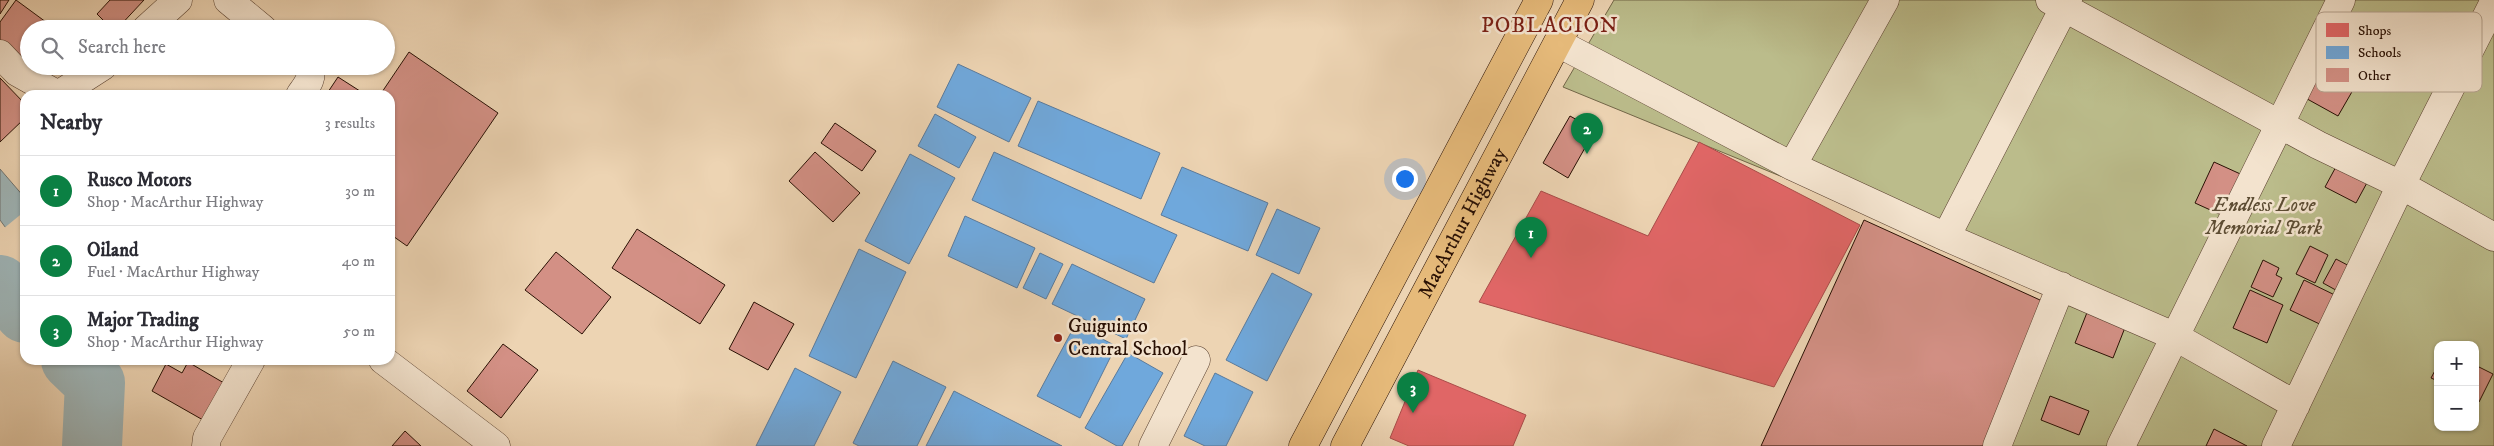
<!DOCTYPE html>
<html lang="en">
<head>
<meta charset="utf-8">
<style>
	body { margin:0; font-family:"IM FELL DW Pica",serif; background:#f7f7f7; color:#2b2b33 }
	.controls { position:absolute; right:15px; bottom:15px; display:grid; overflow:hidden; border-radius:10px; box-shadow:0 1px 4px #0004 }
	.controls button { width:45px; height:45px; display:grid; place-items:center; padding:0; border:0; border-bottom:1px solid #e1e1e2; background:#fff; color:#2b2b33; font:25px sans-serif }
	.you { position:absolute; left:1404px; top:178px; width:18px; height:18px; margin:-12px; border:4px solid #fff; border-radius:50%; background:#1a73e8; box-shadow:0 0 0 8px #1a73e833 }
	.badge { display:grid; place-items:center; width:32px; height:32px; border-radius:50%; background:#0b8043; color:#fff; font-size:16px; font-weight:700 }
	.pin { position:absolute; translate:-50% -41px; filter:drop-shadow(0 1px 2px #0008) }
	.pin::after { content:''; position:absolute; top:26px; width:18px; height:15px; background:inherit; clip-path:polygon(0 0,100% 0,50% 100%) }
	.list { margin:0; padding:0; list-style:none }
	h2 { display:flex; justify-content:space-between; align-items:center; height:65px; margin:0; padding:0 20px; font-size:21px }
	h2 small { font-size:16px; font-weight:400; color:#7c7c81 }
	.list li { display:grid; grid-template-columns:32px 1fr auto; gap:15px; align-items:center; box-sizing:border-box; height:70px; padding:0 20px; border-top:1px solid #e1e1e2 }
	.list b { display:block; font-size:19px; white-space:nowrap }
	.list p { margin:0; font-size:16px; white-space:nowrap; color:#7c7c81 }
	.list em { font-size:16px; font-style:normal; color:#7c7c81 }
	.icon { flex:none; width:28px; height:28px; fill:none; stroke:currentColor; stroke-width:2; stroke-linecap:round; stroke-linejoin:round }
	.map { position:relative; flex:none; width:2494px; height:446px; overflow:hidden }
	.search { position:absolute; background:#fff; box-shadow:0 1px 4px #0004; left:20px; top:20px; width:375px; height:55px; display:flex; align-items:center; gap:12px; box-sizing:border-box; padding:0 18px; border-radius:28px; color:#7c7c81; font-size:19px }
	.panel { position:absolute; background:#fff; box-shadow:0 1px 4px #0004; left:20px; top:90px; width:375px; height:275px; border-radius:15px }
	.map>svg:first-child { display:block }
	.green { fill:#bbbc8b; stroke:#726648; fill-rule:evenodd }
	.water { fill:#9eb5b8; stroke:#6f7370 }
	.pier { fill:#edd4b3 }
	.shops { fill:#e06666; stroke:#a94c49 }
	.schools { fill:#6fa8dc; stroke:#5a7a9b }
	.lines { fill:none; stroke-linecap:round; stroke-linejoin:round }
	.shore { stroke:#64625e; stroke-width:1 }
	.river { stroke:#9eb5b8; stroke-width:60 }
	.building { fill:#d39085; stroke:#291004 }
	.minor-casing { stroke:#5a4130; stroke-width:29 }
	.highway-casing { stroke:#291004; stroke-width:29 }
	.minor { stroke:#f3e3ce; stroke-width:28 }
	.highway { stroke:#e6ba7a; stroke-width:28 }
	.poi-dot { fill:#8f2418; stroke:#f3e3ce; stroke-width:2 }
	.labels { text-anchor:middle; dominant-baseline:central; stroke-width:5; stroke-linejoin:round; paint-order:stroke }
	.park-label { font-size:20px; font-style:italic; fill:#5c4c33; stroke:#f3e3ce }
	.street-label { font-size:20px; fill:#291004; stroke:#f3e3ce }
	.poi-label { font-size:20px; fill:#291004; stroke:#f3e3ce; text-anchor:start }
	.quarter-label { font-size:22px; letter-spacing:1px; fill:#7a1f14; stroke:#f3e3ce }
	.key { fill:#f3e3ce; stroke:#b6a491; stroke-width:1 }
	.key-label { font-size:14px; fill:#291004 }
</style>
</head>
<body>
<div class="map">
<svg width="2494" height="446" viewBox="0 0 2494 446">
	<rect width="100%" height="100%" fill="#edd4b3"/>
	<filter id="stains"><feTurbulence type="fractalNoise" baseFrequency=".004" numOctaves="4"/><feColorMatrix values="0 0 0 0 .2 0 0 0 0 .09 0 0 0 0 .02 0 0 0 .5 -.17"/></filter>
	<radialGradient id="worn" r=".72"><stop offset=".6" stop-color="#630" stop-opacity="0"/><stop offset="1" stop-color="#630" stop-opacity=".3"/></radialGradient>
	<!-- green -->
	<path class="green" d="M 1614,0 L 2494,0 L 2494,446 L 1995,446 L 2061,291 L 1563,87 ZM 2438,345 L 2475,345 L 2475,427 L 2438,427 Z"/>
	<!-- water -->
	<path class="water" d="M 0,169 L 25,198 L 25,254 L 0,220 Z
		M 75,360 L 113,360 L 113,446 L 87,446 L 91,396 Z"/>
	<!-- pier -->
	<path class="pier" d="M 25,211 L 25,257 L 3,229 Z"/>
	<!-- shops -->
	<path class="shops" d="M 1699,142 L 1860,225 L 1774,387 L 1479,302 L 1541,191 L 1648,236 Z
		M 1418,370 L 1526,415 L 1513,446 L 1409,446 L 1390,438 Z"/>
	<!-- schools -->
	<path class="schools" d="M 958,64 L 1031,98 L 1009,142 L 937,107 Z
		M 1038,101 L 1160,153 L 1141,199 L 1018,146 Z
		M 935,114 L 976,137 L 959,168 L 918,146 Z
		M 994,152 L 1177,235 L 1154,283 L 972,200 Z
		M 910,154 L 955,178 L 909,264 L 865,241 Z
		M 1182,167 L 1268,203 L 1248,251 L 1161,215 Z
		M 1277,209 L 1320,228 L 1299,274 L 1256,255 Z
		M 965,216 L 1035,248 L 1017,288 L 948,256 Z
		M 859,249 L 906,272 L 856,378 L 809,356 Z
		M 1040,253 L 1063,264 L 1046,299 L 1023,288 Z
		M 1072,264 L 1145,299 L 1126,339 L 1052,304 Z
		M 1272,273 L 1312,294 L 1267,381 L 1226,360 Z
		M 1075,325 L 1116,346 L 1080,418 L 1037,396 Z
		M 1128,353 L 1163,373 L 1122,446 L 1117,446 L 1085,428 Z
		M 893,361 L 946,387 L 917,446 L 859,446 L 853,443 Z
		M 795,368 L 841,392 L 814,446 L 756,446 Z
		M 1215,373 L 1253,392 L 1226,446 L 1205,446 L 1184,436 Z
		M 954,391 L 1062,446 L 926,446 Z"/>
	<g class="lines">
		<!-- shore -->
		<path class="shore" d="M 80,360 L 96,395 L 92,446
			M 108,360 L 108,446"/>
		<!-- river -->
		<path class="river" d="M 0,285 L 25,313
			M 71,360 L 95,383 L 92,446"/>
	</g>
	<!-- building -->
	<path class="building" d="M 0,0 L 9,0 L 0,14 Z
		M 16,0 L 50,25 L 47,29 L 29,29 L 29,53 L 25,59 L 0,41 L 0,22 Z
		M 110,0 L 144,0 L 117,29 L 112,29 L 97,14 Z
		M 409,52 L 498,113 L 407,246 L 390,234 L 390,95 L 380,95 Z
		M 2314,70 L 2353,90 L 2338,116 L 2300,95 Z
		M 338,77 L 363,93 L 362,95 L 326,95 Z
		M 0,78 L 25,104 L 25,118 L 0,142 Z
		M 1570,116 L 1595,130 L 1568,178 L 1543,163 Z
		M 835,123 L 876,151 L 862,171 L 821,143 Z
		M 815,152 L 860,193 L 833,222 L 789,181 Z
		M 2214,162 L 2247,177 L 2228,218 L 2195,203 Z
		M 2338,163 L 2369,179 L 2356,203 L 2325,187 Z
		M 1864,220 L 2051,305 L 1986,446 L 1761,446 Z
		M 637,229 L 725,285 L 700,324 L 612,268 Z
		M 2310,246 L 2328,255 L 2315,283 L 2296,274 Z
		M 556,252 L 611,297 L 582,334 L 525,290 Z
		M 2336,259 L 2355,269 L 2343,294 L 2323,283 Z
		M 2263,260 L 2279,268 L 2276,275 L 2282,278 L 2273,297 L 2251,287 Z
		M 2304,280 L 2341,298 L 2328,328 L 2290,310 Z
		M 2250,290 L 2283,305 L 2267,343 L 2233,328 Z
		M 754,302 L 794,324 L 768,370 L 729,349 Z
		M 2088,310 L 2126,325 L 2113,358 L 2075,343 Z
		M 503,344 L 538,370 L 501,418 L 467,391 Z
		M 188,362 L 224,383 L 203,420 L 152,391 L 166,364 L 182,373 Z
		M 2438,365 L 2438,381 L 2431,378 Z
		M 2475,365 L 2493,374 L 2479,402 L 2475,400 Z
		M 2050,396 L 2089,411 L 2079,435 L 2041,420 Z
		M 2214,429 L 2247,446 L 2206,446 Z
		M 405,431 L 421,446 L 392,446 Z"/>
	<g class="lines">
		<!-- minor casing -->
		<g class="minor-casing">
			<path id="minor" d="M 228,0 L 263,29
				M 2050,0 L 2318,145 L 2401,185 L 2494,237
				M 146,29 L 178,0
				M 1558,43 L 1792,166 L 1946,237 L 2174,336 L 2296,405
				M 0,54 L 17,72 L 58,95 L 103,66
				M 300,95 C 307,85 313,79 310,66
				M 1792,166 L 1885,0
				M 1946,237 L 2068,0
				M 383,360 L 496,446
				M 206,446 L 207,438 L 251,360
				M 1153,446 L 1196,360
				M 1997,446 L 2061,286
				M 2121,446 L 2341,0
				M 2276,446 L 2401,185 L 2494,2"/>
		</g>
		<!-- highway casing -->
		<g class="highway-casing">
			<g id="highway">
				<path d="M 1303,446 L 1539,0"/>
				<path id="s1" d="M 1345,446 L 1580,0"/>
			</g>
		</g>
		<!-- minor -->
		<use href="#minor" class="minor"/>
		<!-- highway -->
		<use href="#highway" class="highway"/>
	</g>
	<!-- markers -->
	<circle class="poi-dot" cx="1058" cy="338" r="5"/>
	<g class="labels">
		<!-- park labels -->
		<g class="park-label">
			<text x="2264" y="205">Endless Love<tspan x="2264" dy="23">Memorial Park</tspan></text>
		</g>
		<!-- street labels -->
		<g class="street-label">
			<text stroke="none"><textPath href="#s1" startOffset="252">MacArthur Highway</textPath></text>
		</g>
		<!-- poi labels -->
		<g class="poi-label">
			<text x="1068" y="326">Guiguinto<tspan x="1068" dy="23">Central School</tspan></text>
		</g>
		<!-- quarter labels -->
		<g class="quarter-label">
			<text x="1550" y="25">POBLACION</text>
		</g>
	</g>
	<!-- legend -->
	<rect x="2316" y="12" width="166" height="80" rx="8" class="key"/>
	<rect x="2326" y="23" width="23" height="14" fill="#e06666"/>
	<rect x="2326" y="46" width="23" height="13" fill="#6fa8dc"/>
	<rect x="2326" y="68" width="23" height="14" fill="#d39085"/>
	<g class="key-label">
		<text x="2358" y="35">Shops</text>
		<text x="2358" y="57">Schools</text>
		<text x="2358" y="80">Other</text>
	</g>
	<rect width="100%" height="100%" filter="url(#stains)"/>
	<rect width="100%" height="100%" fill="url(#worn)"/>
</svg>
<div class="controls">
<button>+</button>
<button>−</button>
</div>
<div class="you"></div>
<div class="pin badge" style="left:1531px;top:258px">1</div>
<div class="pin badge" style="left:1587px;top:154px">2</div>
<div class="pin badge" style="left:1413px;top:413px">3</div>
<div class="search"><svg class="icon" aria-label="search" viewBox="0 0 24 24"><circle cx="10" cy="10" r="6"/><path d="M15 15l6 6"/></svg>Search here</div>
<section class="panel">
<h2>Nearby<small>3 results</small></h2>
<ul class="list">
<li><span class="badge">1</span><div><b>Rusco Motors</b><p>Shop · MacArthur Highway</p></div><em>30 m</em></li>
<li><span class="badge">2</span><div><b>Oiland</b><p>Fuel · MacArthur Highway</p></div><em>40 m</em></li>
<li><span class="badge">3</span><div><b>Major Trading</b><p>Shop · MacArthur Highway</p></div><em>50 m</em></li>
</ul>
</section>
</div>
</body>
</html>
